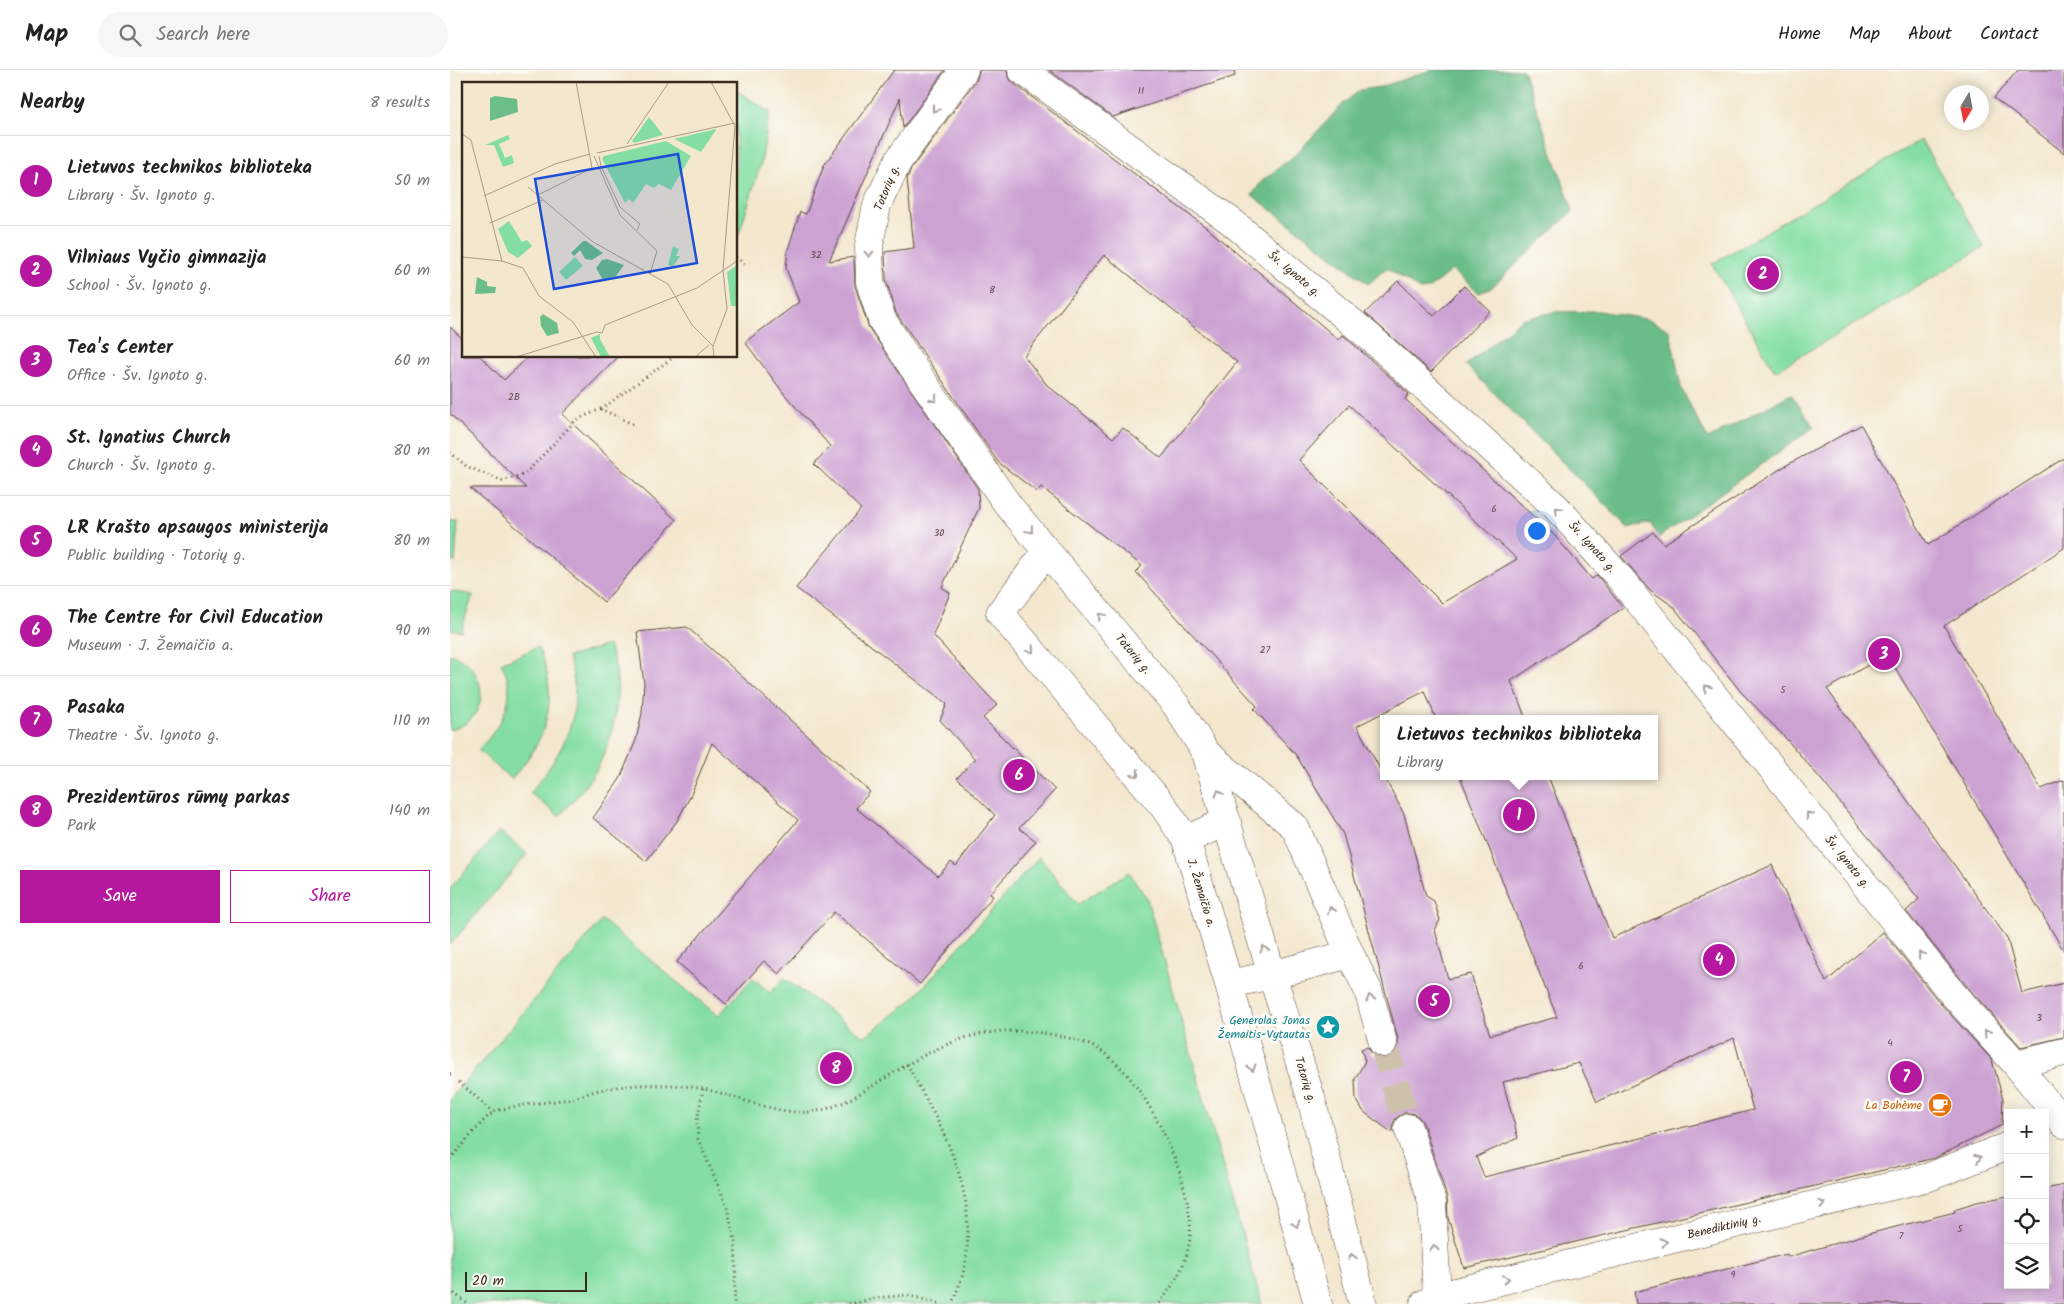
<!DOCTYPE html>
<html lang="en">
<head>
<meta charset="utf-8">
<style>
	body { margin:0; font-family:Kalam,sans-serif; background:#f6f6f6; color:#222 }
	.controls { position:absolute; right:15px; bottom:15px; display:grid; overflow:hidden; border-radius:0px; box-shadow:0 2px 12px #0003 }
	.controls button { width:45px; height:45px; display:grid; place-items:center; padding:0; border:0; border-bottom:1px solid #e0e0e0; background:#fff; color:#222; font:25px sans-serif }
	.compass { position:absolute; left:1494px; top:15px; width:45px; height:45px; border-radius:50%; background:#fff; box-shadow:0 2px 12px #0003; rotate:190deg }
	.scale { position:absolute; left:15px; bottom:12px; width:122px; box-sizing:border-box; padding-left:5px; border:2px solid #3b2a1e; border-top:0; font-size:14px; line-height:18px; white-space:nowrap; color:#3b2a1e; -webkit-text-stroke:4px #fdfcf7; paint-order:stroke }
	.you { position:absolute; left:1086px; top:460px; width:18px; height:18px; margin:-12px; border:4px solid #fff; border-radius:50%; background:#1a73e8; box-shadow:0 0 0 8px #1a73e833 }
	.badge { display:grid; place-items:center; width:32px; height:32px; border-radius:50%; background:#b5179e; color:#fff; font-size:16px; font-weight:700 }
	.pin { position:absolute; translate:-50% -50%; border:2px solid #fff; box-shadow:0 1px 5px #0006 }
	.popup { position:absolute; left:930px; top:645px; width:278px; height:65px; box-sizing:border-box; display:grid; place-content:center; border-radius:0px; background:#fff; filter:drop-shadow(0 1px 4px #0005); font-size:16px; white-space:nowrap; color:#767676 }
	.popup b { font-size:19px; color:#222 }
	.popup::after { content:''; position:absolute; left:50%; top:100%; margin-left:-10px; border:10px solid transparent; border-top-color:#fff }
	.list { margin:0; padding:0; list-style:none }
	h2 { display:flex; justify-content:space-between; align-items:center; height:65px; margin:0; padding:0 20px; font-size:21px }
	h2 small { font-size:16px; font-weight:400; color:#767676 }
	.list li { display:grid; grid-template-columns:32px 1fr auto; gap:15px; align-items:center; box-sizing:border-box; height:90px; padding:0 20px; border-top:1px solid #e0e0e0 }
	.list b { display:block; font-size:19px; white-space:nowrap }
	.list p { margin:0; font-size:16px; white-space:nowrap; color:#767676 }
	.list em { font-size:16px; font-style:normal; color:#767676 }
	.actions { display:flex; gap:10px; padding:15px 20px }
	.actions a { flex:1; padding:11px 0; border:1px solid #b5179e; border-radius:0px; text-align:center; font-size:18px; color:#b5179e }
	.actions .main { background:#b5179e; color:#fff }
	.icon { flex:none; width:28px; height:28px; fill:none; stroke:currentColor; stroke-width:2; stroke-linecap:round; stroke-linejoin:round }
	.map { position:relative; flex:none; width:1614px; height:1234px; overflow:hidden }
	header { display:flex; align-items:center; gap:30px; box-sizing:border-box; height:70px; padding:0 25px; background:#fff; border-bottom:1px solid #e0e0e0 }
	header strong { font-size:24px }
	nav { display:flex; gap:28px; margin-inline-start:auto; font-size:18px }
	.search { width:350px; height:45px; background:#f6f6f6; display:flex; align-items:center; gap:12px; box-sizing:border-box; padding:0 18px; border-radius:28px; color:#767676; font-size:19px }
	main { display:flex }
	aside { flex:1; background:#fff }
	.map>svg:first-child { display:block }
	.green { fill:#84dea4; stroke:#608461 }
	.forest { fill:#6bbd8a; stroke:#537454 }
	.building { fill:#cca2d3; fill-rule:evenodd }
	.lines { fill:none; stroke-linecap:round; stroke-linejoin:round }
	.minor-tunnel { stroke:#cec1ab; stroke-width:28; stroke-dasharray:28 14; stroke-linecap:butt }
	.minor-casing { stroke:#574638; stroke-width:29 }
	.path { stroke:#574638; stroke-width:3; stroke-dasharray:1 4; stroke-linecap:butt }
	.minor { stroke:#fff; stroke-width:28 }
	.oneway { stroke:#a79f9a }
	.labels { text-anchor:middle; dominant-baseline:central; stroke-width:5; stroke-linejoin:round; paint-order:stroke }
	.number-label { font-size:10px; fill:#5f484b }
	.street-label { font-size:12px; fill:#3b2a1e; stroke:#fdfcf7 }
	.culture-label { font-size:12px; fill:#0d838f; stroke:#fdfcf7; text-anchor:end }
	.food-label { font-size:12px; fill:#c56008; stroke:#fdfcf7; text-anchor:end }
	.inset-road { fill:none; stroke:#a99b88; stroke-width:1 }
	.view { fill:#1d4ed8; fill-opacity:0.15; stroke:#1d4ed8; stroke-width:2.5 }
	.inset-edge { fill:none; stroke:#3b2a1e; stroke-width:2.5 }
</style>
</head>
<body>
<header>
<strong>Map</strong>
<div class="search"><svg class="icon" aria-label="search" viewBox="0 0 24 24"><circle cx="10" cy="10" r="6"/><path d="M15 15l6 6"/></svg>Search here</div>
<nav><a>Home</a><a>Map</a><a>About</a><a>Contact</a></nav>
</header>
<main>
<aside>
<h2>Nearby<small>8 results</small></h2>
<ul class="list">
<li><span class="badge">1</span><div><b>Lietuvos technikos biblioteka</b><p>Library · Šv. Ignoto g.</p></div><em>50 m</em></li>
<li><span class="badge">2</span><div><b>Vilniaus Vyčio gimnazija</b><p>School · Šv. Ignoto g.</p></div><em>60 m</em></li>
<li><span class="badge">3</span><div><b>Tea's Center</b><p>Office · Šv. Ignoto g.</p></div><em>60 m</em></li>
<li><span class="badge">4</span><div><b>St. Ignatius Church</b><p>Church · Šv. Ignoto g.</p></div><em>80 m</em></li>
<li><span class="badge">5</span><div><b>LR Krašto apsaugos ministerija</b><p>Public building · Totorių g.</p></div><em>80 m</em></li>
<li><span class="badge">6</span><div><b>The Centre for Civil Education</b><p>Museum · J. Žemaičio a.</p></div><em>90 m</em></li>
<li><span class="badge">7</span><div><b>Pasaka</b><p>Theatre · Šv. Ignoto g.</p></div><em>110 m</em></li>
<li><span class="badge">8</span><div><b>Prezidentūros rūmų parkas</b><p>Park</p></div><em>140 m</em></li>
</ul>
<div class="actions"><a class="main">Save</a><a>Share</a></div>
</aside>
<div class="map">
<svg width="1614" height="1234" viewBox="0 0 1614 1234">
	<rect width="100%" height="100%" fill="#fdfcf7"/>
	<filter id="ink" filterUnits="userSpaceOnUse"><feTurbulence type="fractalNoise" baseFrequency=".02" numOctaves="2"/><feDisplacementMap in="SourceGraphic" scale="10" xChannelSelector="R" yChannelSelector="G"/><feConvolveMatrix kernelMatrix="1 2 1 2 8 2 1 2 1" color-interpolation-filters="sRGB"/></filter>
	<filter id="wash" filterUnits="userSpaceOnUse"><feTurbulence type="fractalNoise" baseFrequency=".0096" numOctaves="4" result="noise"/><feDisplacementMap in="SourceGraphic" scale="20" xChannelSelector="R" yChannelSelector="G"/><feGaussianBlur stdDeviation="1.12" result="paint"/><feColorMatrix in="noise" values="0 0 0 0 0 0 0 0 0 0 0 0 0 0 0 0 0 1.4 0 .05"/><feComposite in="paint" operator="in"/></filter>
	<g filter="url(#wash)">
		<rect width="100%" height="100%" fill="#f3e7ce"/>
		<!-- green -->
		<path class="green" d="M 286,20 L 320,42 L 311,93 L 289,164 L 286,168 Z
			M 1471,70 L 1534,177 L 1325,301 L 1262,194 Z
			M 0,452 L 8,452 L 5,492 L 0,491 Z
			M 0,521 L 23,525 L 11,561 L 0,559 Z
			M 158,575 C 161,583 165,592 166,601 C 171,636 161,679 141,708 C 131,722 120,734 109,746 L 80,723 C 114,681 137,643 118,587 Z
			M 88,577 C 111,627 97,671 61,709 L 28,680 C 52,656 70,626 51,593 Z
			M 0,584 C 40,596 42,651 0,660 Z
			M 49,761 L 77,784 L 0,875 L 0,819 Z
			M 589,787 L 628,834 L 679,802 L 697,829 L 812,1234 L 0,1234 L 0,1029 L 152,850 L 268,946 L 303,908 L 320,923 L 334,908 L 414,967 L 460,932 Z"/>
		<!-- forest -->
		<path class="forest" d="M 981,0 L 1073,0 L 1123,141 L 1042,217 L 1029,223 L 1002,200 L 978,219 L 970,220 L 937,198 L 918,214 L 802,125 L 812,111 L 845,85 L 893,34 L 910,20 L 931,17 Z
			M 1149,241 L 1201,250 L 1220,261 L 1231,318 L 1258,369 L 1341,324 L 1364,357 L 1209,467 L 1200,453 L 1178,458 L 1016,295 L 1072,249 L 1105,242 Z"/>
		<g id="blocks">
			<!-- building -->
			<path class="building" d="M 444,0 L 495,0 L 453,58 L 450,28 L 379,191 L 404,187 L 405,216 L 419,258 L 528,419 L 529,438 L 492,517 L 500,523 L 483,565 L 547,635 L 533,648 L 605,720 L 569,758 L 586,771 L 540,824 L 543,826 L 470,914 L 384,842 L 329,904 L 314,891 L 276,934 L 227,892 L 348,750 L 262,673 L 240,727 L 227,751 L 196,791 L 143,748 L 170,709 L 186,670 L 192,643 L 194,613 L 187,562 L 237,557 L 420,722 L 406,738 L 488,806 L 501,792 L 506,796 L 545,745 L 507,708 L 525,689 L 490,650 L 497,634 L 346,518 L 411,439 L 364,394 L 380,376 L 335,325 L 295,272 L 349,232 L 336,198 L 338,179 L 350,142 L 356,144 L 374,95 Z
				M 529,0 L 557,0 L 558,7 L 563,13 L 757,158 L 889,270 L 893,265 L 959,324 L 955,329 L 1105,466 L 1142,509 L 1147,505 L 1173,538 L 1061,611 L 1076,649 L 986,649 L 975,621 L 907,656 L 954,744 L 976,826 L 984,831 L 990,850 L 985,860 L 998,909 L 1021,904 L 1040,965 L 1107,947 L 1010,706 L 1098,706 L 1162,868 L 1322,795 L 1376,912 L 1433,862 L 1490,933 L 1542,990 L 1553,1029 L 1552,1055 L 1485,1088 L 1014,1198 L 998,1148 L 997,1127 L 973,1053 L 968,1046 L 961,1043 L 954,1043 L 946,1048 L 943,1054 L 943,1061 L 941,1062 L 914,1042 L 906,1029 L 905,1009 L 915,991 L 911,979 L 918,977 L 922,984 L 930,988 L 937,988 L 944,984 L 948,977 L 948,969 L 893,764 L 846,685 L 804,639 L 807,636 L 686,502 L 692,496 L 591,417 L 587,422 L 548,392 L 446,243 L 436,209 L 435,182 L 464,178 L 457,108 L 461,99 L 527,9 ZM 654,185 L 787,292 L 711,388 L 673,358 L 663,368 L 597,315 L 574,286 ZM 899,335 L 1067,489 L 992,533 L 849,390 ZM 1284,968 L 1303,1040 L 1034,1107 L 1026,1087 L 1068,1068 L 1053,1012 L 1129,993 L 1147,1032 Z
				M 599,0 L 784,0 L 785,6 L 663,47 Z
				M 1568,0 L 1614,0 L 1614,83 L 1544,28 Z
				M 948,211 L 984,246 L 1014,216 L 1040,241 L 981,302 L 915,243 Z
				M 0,257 L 14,270 L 14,286 L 30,286 L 54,310 L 79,286 L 169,286 L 112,344 L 226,450 L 154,532 L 20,418 L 76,418 L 0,344 Z
				M 1411,355 L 1478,475 L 1614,388 L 1614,478 L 1494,556 L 1591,719 L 1614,710 L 1614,881 L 1437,584 L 1377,619 L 1557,868 L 1572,923 L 1614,913 L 1614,967 L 1571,977 L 1514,913 L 1456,841 L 1469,829 L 1369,707 L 1332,664 L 1291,622 L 1223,536 L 1200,520 L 1171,486 L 1203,462 L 1214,474 L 1335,396 Z
				M 1614,1115 L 1614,1234 L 1186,1234 L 1184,1222 L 1337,1184 L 1338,1187 L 1414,1165 L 1505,1142 L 1504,1139 L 1527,1132 L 1558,1126 L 1558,1215 L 1595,1215 L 1595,1119 Z"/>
		</g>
	</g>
	<g filter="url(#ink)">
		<use href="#blocks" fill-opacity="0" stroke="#574638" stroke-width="1"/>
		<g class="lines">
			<!-- minor-tunnel -->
			<path class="minor-tunnel" d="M 933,973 L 958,1058"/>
			<!-- minor casing -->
			<g class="minor-casing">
				<path id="minor" d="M 514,0 L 448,91 L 427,135 L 419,175 L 420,212 L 432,250 L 460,293 L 558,435 L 726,635 L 756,683 L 822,905 L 861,1028 L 913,1234
					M 572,0 L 782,152 L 922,269 L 1106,437 L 1169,507 L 1502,923 L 1566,994 L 1614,1054
					M 597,481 L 550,543 L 714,737 L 736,770 L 779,914 L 868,1234
					M 756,683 L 845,757 L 900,884 L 918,920 L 933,973
					M 736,770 L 777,751
					M 779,914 L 822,905 L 900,884
					M 1566,994 L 1614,982
					M 958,1058 L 982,1132 L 987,1227
					M 974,1234 L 987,1227 L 1009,1221 L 1479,1107 L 1558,1076"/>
			</g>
			<!-- path -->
			<path class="path" d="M 286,187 L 295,195
				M 151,339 L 225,286
				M 0,382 L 16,396 L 52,411 L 75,404 L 126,350 L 151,339 L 185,355
				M 457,994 C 492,1060 526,1111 516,1190 C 514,1205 507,1220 502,1234
				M 0,1004 L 1,1004
				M 9,1012 L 43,1042
				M 253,1019 L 247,1051 L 248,1069 L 276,1134 L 285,1170 L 286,1194 L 284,1234
				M 0,1089 C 9,1080 35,1046 44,1042 C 47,1040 54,1039 58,1038 C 76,1034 94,1033 112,1030 C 125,1029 137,1023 150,1020 C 180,1013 224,1013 254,1019 C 287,1026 327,1045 360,1042 C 388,1039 409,1024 432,1010 C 471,986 508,963 555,961 C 582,960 628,966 651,981 C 697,1010 745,1114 740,1168 C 737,1194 724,1214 709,1234
				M 0,1220 L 18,1234
				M 399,1234 L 426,1228 L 457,1225 L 492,1234"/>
			<!-- minor -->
			<use href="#minor" class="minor"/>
		</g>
		<!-- one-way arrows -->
		<defs><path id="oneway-chevron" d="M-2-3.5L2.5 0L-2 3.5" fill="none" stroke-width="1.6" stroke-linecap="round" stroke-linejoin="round" transform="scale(1.25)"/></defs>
		<g class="oneway">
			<use href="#oneway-chevron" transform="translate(485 39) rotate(126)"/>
			<use href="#oneway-chevron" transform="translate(419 184) rotate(88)"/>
			<use href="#oneway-chevron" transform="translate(484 329) rotate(55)"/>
			<use href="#oneway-chevron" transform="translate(1108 440) rotate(-134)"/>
			<use href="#oneway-chevron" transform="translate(580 460) rotate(50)"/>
			<use href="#oneway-chevron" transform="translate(651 546) rotate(-130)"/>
			<use href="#oneway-chevron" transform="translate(581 580) rotate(50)"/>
			<use href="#oneway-chevron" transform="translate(1257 618) rotate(-129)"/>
			<use href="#oneway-chevron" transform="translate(686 704) rotate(50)"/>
			<use href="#oneway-chevron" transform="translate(769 723) rotate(-108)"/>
			<use href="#oneway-chevron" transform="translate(1359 745) rotate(-129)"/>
			<use href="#oneway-chevron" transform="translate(881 840) rotate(-113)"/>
			<use href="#oneway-chevron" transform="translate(814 879) rotate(-106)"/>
			<use href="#oneway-chevron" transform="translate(1471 885) rotate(-129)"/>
			<use href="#oneway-chevron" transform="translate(920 928) rotate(-107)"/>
			<use href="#oneway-chevron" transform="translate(1537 963) rotate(-132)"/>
			<use href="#oneway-chevron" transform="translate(802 998) rotate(75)"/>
			<use href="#oneway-chevron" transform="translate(1528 1088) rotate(-21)"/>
			<use href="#oneway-chevron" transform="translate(1372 1134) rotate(-14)"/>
			<use href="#oneway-chevron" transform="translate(846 1154) rotate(74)"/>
			<use href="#oneway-chevron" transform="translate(1214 1172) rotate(-13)"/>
			<use href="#oneway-chevron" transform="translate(984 1178) rotate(-93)"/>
			<use href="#oneway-chevron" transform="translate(902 1187) rotate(-105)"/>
			<use href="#oneway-chevron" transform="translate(1056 1209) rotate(-13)"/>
		</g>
	</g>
	<!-- icons -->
	<defs>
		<g id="sight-disc" transform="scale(1.25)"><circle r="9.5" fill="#0f9aa8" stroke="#fdfcf7"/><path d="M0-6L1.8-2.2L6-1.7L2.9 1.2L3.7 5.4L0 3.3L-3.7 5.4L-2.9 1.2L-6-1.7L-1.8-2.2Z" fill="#fff"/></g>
		<g id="cafe-disc" transform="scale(1.25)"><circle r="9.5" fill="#e8710a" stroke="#fdfcf7"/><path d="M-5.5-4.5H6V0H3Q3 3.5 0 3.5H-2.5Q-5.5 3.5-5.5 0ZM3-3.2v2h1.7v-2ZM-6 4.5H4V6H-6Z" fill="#fff"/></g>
	</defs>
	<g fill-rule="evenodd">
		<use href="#sight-disc" x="878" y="957"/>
		<use href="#cafe-disc" x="1490" y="1035"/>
	</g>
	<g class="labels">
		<!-- number labels -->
		<g class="number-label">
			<text x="691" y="21">11</text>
			<text x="366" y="185">32</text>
			<text x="542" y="220">8</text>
			<text x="64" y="327">2B</text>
			<text x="1044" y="439">6</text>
			<text x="489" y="463">30</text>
			<text x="815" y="580">27</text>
			<text x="1333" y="620">5</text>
			<text x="1131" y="896">6</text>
			<text x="1589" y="948">3</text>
			<text x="1440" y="973">4</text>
			<text x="1510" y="1159">5</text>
			<text x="1451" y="1166">7</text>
			<text x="1283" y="1205">9</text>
		</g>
		<!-- street labels -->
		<g class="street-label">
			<text transform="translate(437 118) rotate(-68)">Totorių g.</text>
			<text transform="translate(844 204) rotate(40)">Šv. Ignoto g.</text>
			<text transform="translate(1142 477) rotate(48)">Šv. Ignoto g.</text>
			<text transform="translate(683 584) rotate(50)">Totorių g.</text>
			<text transform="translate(1397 792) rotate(51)">Šv. Ignoto g.</text>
			<text transform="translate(751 823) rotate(73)">J. Žemaičio a.</text>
			<text transform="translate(855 1010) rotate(73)">Totorių g.</text>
			<text transform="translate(1274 1157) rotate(-13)">Benediktinių g.</text>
		</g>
		<!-- culture labels -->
		<g class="culture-label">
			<text x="860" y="950">Generolas Jonas<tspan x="860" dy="14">Žemaitis-Vytautas</tspan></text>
		</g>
		<!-- food labels -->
		<g class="food-label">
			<text x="1472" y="1035">La Bohème</text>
		</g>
	</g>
	<!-- overview -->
	<g transform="translate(12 12)">
		<rect width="275" height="275" fill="#f3e7ce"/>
		<path d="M 187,35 L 201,53 L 172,61 L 170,59 ZM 254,48 L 239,70 L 212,57 L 254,47 ZM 46,53 L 48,57 L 37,62 L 43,76 L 50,73 L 52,81 L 41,85 L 32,63 L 23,63 ZM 204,59 L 229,74 L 209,108 L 197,102 L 192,106 L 184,102 L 171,121 L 167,117 L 163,121 L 140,77 L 142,74 ZM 47,139 L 60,160 L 65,158 L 70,164 L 56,176 L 46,170 L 36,147 ZM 211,164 L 217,167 L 214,174 L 218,174 L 211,185 L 206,183 ZM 113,175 L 121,184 L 104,198 L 97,190 ZM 275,183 L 275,224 L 269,224 L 265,190 ZM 138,252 L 138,257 L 148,275 L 139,275 L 129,256 Z" fill="#84dea4"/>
		<path d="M 33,14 L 55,17 L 56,30 L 28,39 L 28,16 ZM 121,159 L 124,159 L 141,171 L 130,178 L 123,177 L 118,168 L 112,174 L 109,171 ZM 145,177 L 162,183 L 154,194 L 141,198 L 134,186 L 140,178 ZM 15,195 L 25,200 L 25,204 L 34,205 L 33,211 L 13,212 ZM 81,232 L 95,241 L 97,251 L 85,254 L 79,244 L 78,235 Z" fill="#6bbd8a"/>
		<path class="inset-road" d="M 249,0 L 273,44 L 261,188M 0,52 L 9,58 L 40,179M 165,62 L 207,0M 135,71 L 273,41M 132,74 L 158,133 L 195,169 L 188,192M 137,74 L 139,84 L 158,125 L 178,142 L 175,148M 66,105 L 131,160 L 206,202 L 230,243 L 251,264M 76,113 L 130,86 L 114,0M 22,114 L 93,82 L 128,72M 28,141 L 81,118M 0,175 L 40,179 L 61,186 L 77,214 L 111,240 L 134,275M 54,275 L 135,250 L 140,251 L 143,243 L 235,206 L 275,179M 233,275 L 247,263M 252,275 L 251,264 L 265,227 L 261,188"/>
		<path class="view" d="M 216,72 L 235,181 L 92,207 L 73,97 Z"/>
		<rect width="275" height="275" class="inset-edge"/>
	</g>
</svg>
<div class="controls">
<button>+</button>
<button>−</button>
<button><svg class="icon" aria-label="locate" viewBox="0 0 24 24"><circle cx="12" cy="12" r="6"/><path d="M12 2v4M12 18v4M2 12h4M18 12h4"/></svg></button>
<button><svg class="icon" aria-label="layers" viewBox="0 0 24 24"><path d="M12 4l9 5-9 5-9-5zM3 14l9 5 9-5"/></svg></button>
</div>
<svg class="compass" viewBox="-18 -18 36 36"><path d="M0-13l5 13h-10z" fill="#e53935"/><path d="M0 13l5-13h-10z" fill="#767676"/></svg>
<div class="scale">20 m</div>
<div class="you"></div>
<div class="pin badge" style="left:1069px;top:745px">1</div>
<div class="popup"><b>Lietuvos technikos biblioteka</b>Library</div>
<div class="pin badge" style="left:1313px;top:204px">2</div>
<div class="pin badge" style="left:1434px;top:584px">3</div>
<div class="pin badge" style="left:1269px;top:890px">4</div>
<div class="pin badge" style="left:984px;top:931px">5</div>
<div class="pin badge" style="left:569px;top:705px">6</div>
<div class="pin badge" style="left:1456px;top:1007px">7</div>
<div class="pin badge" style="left:386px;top:998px">8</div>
</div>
</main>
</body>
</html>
